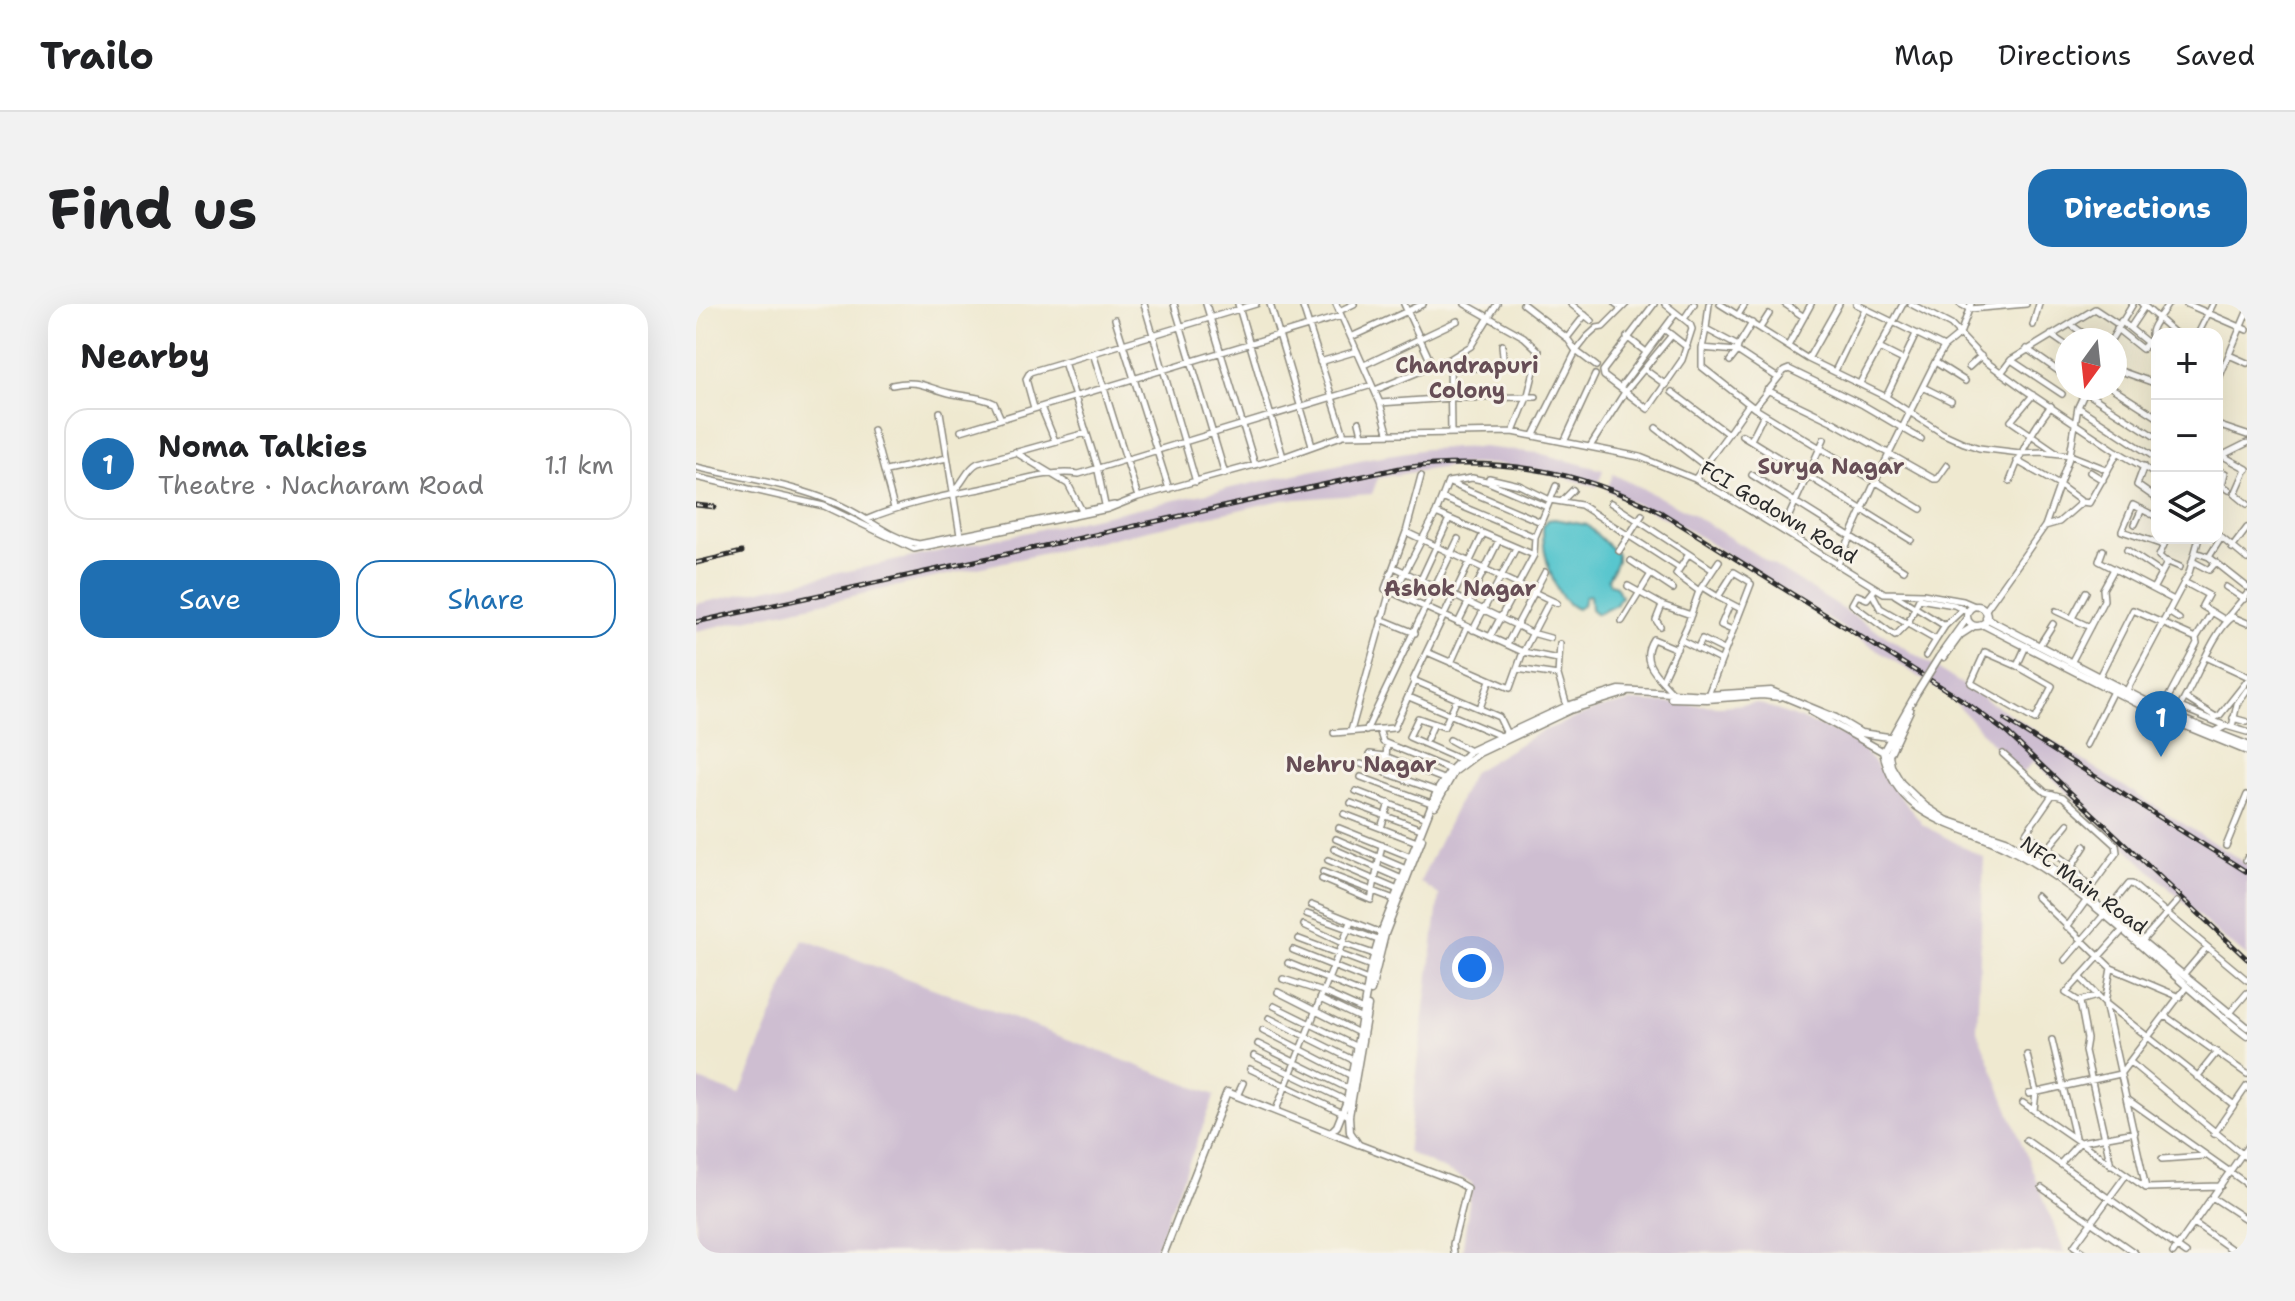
<!DOCTYPE html>
<html lang="en">
<head>
<meta charset="utf-8">
<style>
	body { margin:0; font-family:"Shantell Sans",sans-serif; background:#f2f2f2; color:#202124 }
	.controls { position:absolute; right:24px; top:24px; display:grid; overflow:hidden; border-radius:16px; box-shadow:0 8px 32px #0002 }
	.controls button { width:72px; height:72px; display:grid; place-items:center; padding:0; border:0; border-bottom:2px solid #e0e0e0; background:#fff; color:#202124; font:40px sans-serif }
	.compass { position:absolute; left:1359px; top:24px; width:72px; height:72px; border-radius:50%; background:#fff; box-shadow:0 8px 32px #0002; rotate:195deg }
	.you { position:absolute; left:776px; top:664px; width:28px; height:28px; margin:-20px; border:6px solid #fff; border-radius:50%; background:#1a73e8; box-shadow:0 0 0 12px #1a73e833 }
	.badge { display:grid; place-items:center; width:52px; height:52px; border-radius:50%; background:#1f6fb2; color:#fff; font-size:26px; font-weight:700 }
	.pin { position:absolute; translate:-50% -66px; filter:drop-shadow(0 2px 4px #0008) }
	.pin::after { content:''; position:absolute; top:42px; width:28px; height:24px; background:inherit; clip-path:polygon(0 0,100% 0,50% 100%) }
	.list { margin:0; padding:0; list-style:none }
	h2 { display:flex; justify-content:space-between; align-items:center; height:104px; margin:0; padding:0 32px; font-size:34px }
	h2 small { font-size:26px; font-weight:400; color:#757577 }
	.list li { display:grid; grid-template-columns:52px 1fr auto; gap:24px; align-items:center; box-sizing:border-box; height:112px; margin:0 16px 16px; padding:0 16px; border:2px solid #e0e0e0; border-radius:24px }
	.list b { display:block; font-size:30px; white-space:nowrap }
	.list p { margin:0; font-size:26px; white-space:nowrap; color:#757577 }
	.list em { font-size:26px; font-style:normal; color:#757577 }
	.actions { display:flex; gap:16px; padding:24px 32px }
	.actions a { flex:1; padding:18px 0; border:2px solid #1f6fb2; border-radius:24px; text-align:center; font-size:28px; color:#1f6fb2 }
	.actions .main { background:#1f6fb2; color:#fff }
	.icon { flex:none; width:44px; height:44px; fill:none; stroke:currentColor; stroke-width:2; stroke-linecap:round; stroke-linejoin:round }
	.map { position:relative; flex:none; width:1551px; height:949px; overflow:hidden; border-radius:24px }
	header { display:flex; align-items:center; gap:48px; box-sizing:border-box; height:112px; padding:0 40px; background:#fff; border-bottom:2px solid #e0e0e0 }
	header strong { font-size:38px }
	nav { display:flex; gap:44px; margin-inline-start:auto; font-size:28px }
	.intro { display:flex; align-items:center; justify-content:space-between; box-sizing:border-box; height:192px; padding:0 48px }
	h1 { margin:0; font-size:56px }
	.button { padding:20px 36px; border-radius:24px; background:#1f6fb2; color:#fff; font-size:28px; font-weight:700 }
	main { display:flex; gap:48px; padding:0 48px }
	aside { flex:1; background:#fff; border-radius:24px; box-shadow:0 8px 32px #0002 }
	.map>svg:first-child { display:block }
	.industrial { fill:#cebed1 }
	.water { fill:#59c6ce; stroke:#42787c; stroke-width:2 }
	.lines { fill:none; stroke-linecap:round; stroke-linejoin:round }
	.minor-casing { stroke:#8d8a7e; stroke-width:8 }
	.major-casing { stroke:#8d8a7e; stroke-width:9 }
	.minor { stroke:#fff; stroke-width:5 }
	.major { stroke:#fff; stroke-width:6 }
	.rail-casing { stroke:#2b2b2b; stroke-width:5 }
	.rail { stroke:#f7f3e8; stroke-width:2; stroke-dasharray:6; stroke-linecap:butt }
	.major-bridge-casing { stroke:#8d8a7e; stroke-width:9; stroke-linecap:butt }
	.major-bridge { stroke:#fff; stroke-width:6 }
	.labels { text-anchor:middle; dominant-baseline:central; stroke-width:6; stroke-linejoin:round; paint-order:stroke }
	.street-label { font-size:20px; fill:#2b2b2b; stroke:#f7f3e8 }
	.neighbourhood-label { font-size:22px; font-weight:bold; fill:#674e56; stroke:#f7f3e8 }
</style>
</head>
<body>
<header>
<strong>Trailo</strong>
<nav><a>Map</a><a>Directions</a><a>Saved</a></nav>
</header>
<div class="intro"><h1>Find us</h1><a class="button">Directions</a></div>
<main>
<aside>
<h2>Nearby<small></small></h2>
<ul class="list">
<li><span class="badge">1</span><div><b>Noma Talkies</b><p>Theatre · Nacharam Road</p></div><em>1.1 km</em></li>
</ul>
<div class="actions"><a class="main">Save</a><a>Share</a></div>
</aside>
<div class="map">
<svg width="1551" height="949" viewBox="0 0 1551 949">
	<rect width="100%" height="100%" fill="#f7f3e8"/>
	<filter id="ink" filterUnits="userSpaceOnUse"><feTurbulence type="fractalNoise" baseFrequency=".0125" numOctaves="2"/><feDisplacementMap in="SourceGraphic" scale="16" xChannelSelector="R" yChannelSelector="G"/><feConvolveMatrix kernelMatrix="1 2 1 2 8 2 1 2 1" color-interpolation-filters="sRGB"/></filter>
	<filter id="wash" filterUnits="userSpaceOnUse"><feTurbulence type="fractalNoise" baseFrequency=".006" numOctaves="4" result="noise"/><feDisplacementMap in="SourceGraphic" scale="32" xChannelSelector="R" yChannelSelector="G"/><feGaussianBlur stdDeviation="1.8" result="paint"/><feColorMatrix in="noise" values="0 0 0 0 0 0 0 0 0 0 0 0 0 0 0 0 0 1.4 0 .05"/><feComposite in="paint" operator="in"/></filter>
	<g filter="url(#wash)">
		<rect width="100%" height="100%" fill="#efe9d0"/>
		<!-- industrial -->
		<path class="industrial" d="M 786,143 L 842,149 L 907,166 L 901,183 L 843,166 L 800,160 L 770,160 L 723,167 L 682,174 L 676,190 L 586,196 L 0,327 L 0,300 L 673,154 L 730,145 Z
			M 917,170 L 993,208 L 1551,560 L 1551,652 L 1526,634 L 1338,457 L 1325,471 L 1253,392 L 993,226 L 911,186 Z
			M 937,397 L 1023,402 L 1062,399 L 1160,436 L 1227,521 L 1288,554 L 1281,726 L 1369,949 L 766,948 L 776,879 L 711,848 L 743,591 L 724,578 L 777,468 L 842,429 L 899,406 Z
			M 107,635 L 519,791 L 458,949 L 0,949 L 0,775 L 44,791 Z"/>
		<!-- water -->
		<path class="water" d="M 858,215 L 891,221 L 921,250 L 921,257 L 912,275 L 914,280 L 920,282 L 925,292 L 920,301 L 901,310 L 895,305 L 894,291 L 889,292 L 887,301 L 881,305 C 857,296 846,246 847,222 L 852,216 Z"/>
	</g>
	<g filter="url(#ink)">
		<g class="lines">
			<!-- minor casing -->
			<g class="minor-casing">
				<path id="minor" d="M 448,0 L 500,178
					M 478,0 L 529,170
					M 510,0 L 559,161
					M 542,0 L 587,153
					M 574,0 L 616,141
					M 606,0 L 648,131
					M 640,0 L 684,99 L 692,128
					M 708,0 L 737,63
					M 769,0 L 828,33 L 843,47 L 832,91 L 817,128
					M 827,0 L 871,34 L 880,47 L 900,62
					M 875,0 L 896,17
					M 920,0 L 926,4 L 930,0
					M 958,0 L 907,67 L 908,72 L 952,105 L 986,56 L 996,25 L 994,20 L 969,0
					M 1013,0 L 1010,25 L 1042,42
					M 1024,0 L 1112,55 L 1190,93 L 1246,129 L 1268,139 L 1283,144 L 1324,149 L 1347,148 L 1374,151 L 1412,166
					M 1089,0 L 1108,13
					M 1160,0 L 1248,43
					M 1215,0 L 1255,21 L 1289,57 L 1329,86 L 1420,147 L 1461,171
					M 1264,0 L 1274,5 L 1330,0
					M 1446,0 L 1480,30
					M 1491,0 L 1551,26
					M 643,7 L 658,0
					M 1042,11 L 1049,0
					M 419,15 L 473,185
					M 988,15 L 998,0
					M 1425,17 L 1452,39
					M 1056,19 L 1042,42 L 1041,47 L 1082,74
					M 1374,20 L 1396,36
					M 1337,21 L 1343,0
					M 1064,24 L 1073,10
					M 1434,24 L 1448,3
					M 968,25 L 991,43
					M 1010,25 L 1006,44 L 1006,63 L 1058,104 L 1225,205
					M 1421,25 L 1446,45 L 1454,36
					M 1502,30 L 1517,0
					M 1355,31 L 1371,42
					M 655,33 L 727,0
					M 931,33 L 950,48
					M 871,34 L 889,11
					M 1415,36 L 1437,0
					M 806,41 L 808,63
					M 1092,42 L 1115,0
					M 1006,44 L 1041,47
					M 1183,44 L 1207,56
					M 1331,45 L 1371,73
					M 1461,48 C 1447,25 1460,20 1472,0
					M 397,49 L 442,193
					M 1533,51 L 1551,59
					M 1112,55 L 1143,0
					M 1315,56 L 1399,5 L 1423,21
					M 1034,57 L 1041,48
					M 368,58 L 401,162 L 409,201
					M 624,58 L 661,47
					M 1239,58 L 1269,77
					M 668,61 L 761,17
					M 1273,63 L 1285,52
					M 754,65 L 823,62
					M 948,65 L 970,81
					M 1419,65 L 1461,80
					M 1139,67 L 1169,5
					M 1305,69 L 1315,56 L 1366,90
					M 1456,78 L 1461,67
					M 1164,79 L 1207,0
					M 1521,79 L 1551,8
					M 196,81 C 222,75 229,83 253,89 C 269,93 283,92 298,99 L 305,115
					M 1227,83 L 1255,97
					M 924,84 L 980,9
					M 1416,84 L 1461,113
					M 679,86 L 754,55
					M 1071,86 L 1137,118 L 1238,175 L 1241,175 L 1251,161
					M 976,88 L 1032,130 L 999,175
					M 1389,88 L 1461,134
					M 1337,91 L 1315,117 L 1360,148
					M 1190,93 L 1220,30
					M 684,99 L 755,94 L 840,93
					M 345,103 L 359,137
					M 1382,103 L 1461,155
					M 338,104 L 330,75 L 334,68 L 560,0
					M 1058,104 L 1088,67 L 1093,65 L 1167,101 L 1225,135
					M 244,108 L 264,231
					M 663,118 L 666,130
					M 1521,121 L 1551,131
					M 960,124 L 1008,161
					M 177,126 L 198,204
					M 265,127 L 645,12
					M 755,129 L 754,55 L 775,42 L 801,0
					M 1032,130 L 1053,100
					M 838,131 L 880,47 L 891,33 L 901,24 L 907,23 L 926,4
					M 1046,131 L 1215,236
					M 869,136 L 899,71
					M 1055,136 L 1068,110
					M 895,141 L 929,88 L 976,31
					M 319,148 L 372,180 L 385,205
					M 1527,152 L 1551,165
					M 1521,154 L 1551,139
					M 1321,157 L 1363,181 L 1386,198 L 1393,199 L 1422,148
					M 1448,162 L 1441,181 L 1461,195
					M 0,163 C 46,174 96,180 139,199 C 168,210 193,235 223,240 L 418,201
					M 1550,165 L 1539,190 L 1551,200
					M 1521,166 L 1529,169 L 1526,181 L 1533,186
					M 190,167 L 251,154
					M 1394,168 L 1407,176
					M 1056,171 L 1208,266
					M 725,172 L 710,228 L 689,285 L 827,348 L 862,355
					M 0,173 L 128,202 L 218,245 L 412,205 L 442,193 L 587,153 L 648,131 L 817,128 L 944,153 L 999,175 L 1030,192 L 1188,289 L 1227,290 L 1267,297 L 1281,303
					M 793,174 L 823,181 L 854,196 L 885,201 L 983,264
					M 1314,177 C 1324,149 1336,126 1355,102
					M 752,178 L 776,174 L 790,177 L 851,203
					M 754,179 L 845,218
					M 257,187 C 268,179 270,165 282,159 L 390,129
					M 746,194 L 839,233
					M 866,197 L 877,186
					M 915,199 L 993,250 L 980,270 L 1003,287
					M 740,209 L 838,251
					M 1461,213 L 1437,201 L 1426,227 L 1467,241
					M 172,215 C 212,198 255,191 298,182 C 326,176 354,166 383,170 L 676,81
					M 1439,220 L 1446,205
					M 1349,222 L 1363,218 L 1386,198
					M 1087,225 L 1128,135
					M 710,228 L 861,299
					M 787,230 L 717,376 L 803,413 L 811,430
					M 1521,230 L 1551,255
					M 1536,244 L 1551,224
					M 1407,246 L 1403,257 L 1457,285 L 1471,259 L 1463,252 L 1471,234
					M 1431,246 L 1465,269
					M 923,247 L 946,211
					M 1499,248 L 1513,253 L 1551,283
					M 993,250 L 1017,266
					M 1513,253 L 1525,234
					M 935,257 L 977,285
					M 1470,257 L 1484,263
					M 1496,257 L 1513,266 L 1520,258
					M 1142,260 L 1179,178 L 1239,58 L 1248,43 L 1264,30 L 1275,0
					M 698,263 L 836,329 L 854,334
					M 1488,278 L 1512,291
					M 932,282 L 966,301 L 960,316 L 964,322
					M 1006,283 L 1022,293
					M 1530,283 L 1548,295
					M 1179,285 L 1171,295 L 1161,291 L 1156,300 L 1199,332 L 1212,319 L 1223,295
					M 1457,285 L 1478,296
					M 698,289 L 740,209 L 752,178
					M 1176,289 L 1184,304 L 1240,336 L 1249,322 L 1267,305
					M 1199,291 L 1249,322
					M 1512,291 L 1506,302 L 1529,316 L 1551,290
					M 1223,295 L 1258,301 L 1272,308
					M 715,297 L 753,215
					M 1034,300 L 1025,321 L 1036,326
					M 966,301 L 995,311
					M 1045,305 L 1022,293 L 1038,268 L 1053,277
					M 1289,307 L 1349,222 L 1374,151 L 1382,103 L 1391,84
					M 1360,307 L 1394,323
					M 1472,308 L 1483,315
					M 1376,314 L 1390,288
					M 685,315 L 719,329
					M 926,317 L 955,270
					M 762,319 L 803,236
					M 777,326 L 820,244
					M 794,333 L 838,251 L 839,233 L 860,182
					M 1500,334 L 1516,308
					M 985,336 L 1024,356
					M 811,340 L 849,268
					M 864,340 L 862,371 L 871,402
					M 1343,342 L 1357,320
					M 1001,345 L 1006,335 L 1028,346
					M 731,348 L 814,384 L 827,348 L 854,296
					M 1230,352 L 1240,336
					M 1510,353 L 1551,372
					M 755,359 L 771,323
					M 1375,359 L 1408,296 L 1407,285 L 1418,265
					M 1321,362 L 1289,348 L 1275,379 L 1339,416 L 1356,382 L 1321,362 L 1330,342
					M 821,365 L 862,371
					M 1403,373 L 1437,306 L 1500,334 L 1501,339 L 1466,405
					M 966,376 L 991,322 L 1003,287 L 1023,257
					M 1430,388 L 1493,269 L 1503,234
					M 977,389 C 962,372 942,358 957,335 L 981,345
					M 1012,391 L 1055,280
					M 713,393 L 805,432
					M 761,395 L 748,423 L 722,414 L 713,433 L 765,456
					M 1491,395 L 1520,413 L 1524,411 L 1551,377
					M 1484,403 L 1530,422
					M 784,404 L 794,376
					M 1478,412 C 1496,388 1517,325 1537,313 L 1551,319
					M 1537,414 L 1551,418
					M 1536,423 L 1541,400 L 1551,386
					M 683,425 L 687,438 L 755,466
					M 655,427 L 694,287
					M 670,427 L 762,235
					M 1518,428 L 1530,422 L 1551,428
					M 638,429 L 698,424 L 719,377
					M 731,435 L 738,420
					M 754,436 L 774,447
					M 1390,441 L 1417,387
					M 674,450 L 689,452 L 747,475
					M 1307,450 L 1349,488 L 1367,493 L 1420,541 L 1421,548 L 1396,582 L 1392,592
					M 665,460 L 741,487
					M 689,468 L 691,440
					M 665,473 L 735,499
					M 660,487 L 730,514
					M 1357,490 L 1330,529 L 1376,562 L 1394,585
					M 655,499 L 725,525
					M 648,510 L 721,538
					M 643,524 L 715,553
					M 685,524 L 693,499
					M 640,535 L 710,565
					M 1530,542 L 1551,491
					M 1353,543 L 1372,520
					M 638,545 L 706,575
					M 632,556 L 702,586
					M 1550,556 L 1551,554
					M 1376,562 L 1389,542
					M 627,568 L 698,595
					M 626,575 L 675,596 L 686,541
					M 1340,592 L 1415,664 L 1484,693
					M 615,601 L 685,629
					M 1411,607 L 1433,580 L 1436,580 L 1551,676
					M 611,610 L 682,636
					M 608,621 L 646,639 L 678,650
					M 1371,623 L 1390,597
					M 603,635 L 675,662
					M 1447,636 L 1481,598
					M 597,646 L 672,676
					M 1369,656 L 1407,612
					M 592,659 L 670,691
					M 1415,664 L 1409,699 L 1450,884
					M 1487,671 L 1510,644
					M 1384,673 L 1409,699 L 1538,801
					M 587,675 L 627,688 L 667,706
					M 582,688 L 663,729
					M 624,695 L 666,715
					M 1383,697 L 1401,692
					M 578,702 L 661,743
					M 1533,710 L 1551,689
					M 1469,712 L 1551,770
					M 573,714 L 659,757
					M 567,726 L 656,772
					M 1356,736 L 1379,833
					M 562,740 L 653,785
					M 1331,751 L 1340,788 L 1338,806
					M 558,752 L 651,797
					M 1434,758 L 1551,854
					M 554,765 L 653,812
					M 1501,773 L 1521,748
					M 1333,790 L 1424,770 L 1491,682
					M 541,792 L 547,779
					M 1431,795 L 1551,880
					M 1327,799 L 1450,884 L 1525,882
					M 580,806 L 655,618
					M 1518,830 L 1551,782
					M 1330,836 L 1490,949
					M 662,840 L 761,878 L 771,884 L 757,940 L 758,949
					M 1466,855 L 1508,852
					M 1364,860 L 1384,838 L 1439,828
					M 1415,861 L 1389,747 L 1391,735 L 1384,698 L 1370,689 L 1426,627
					M 1346,884 L 1439,949
					M 1516,893 L 1551,916
					M 1498,919 L 1541,949
					M 1388,949 L 1378,942 L 1430,871
					M 1477,949 L 1551,843"/>
			</g>
			<!-- major casing -->
			<g class="major-casing">
				<path id="major" d="M1271 312a10 10 0 1 1 20 0a10 10 0 1 1-20 0Z
					M 1290,314 L 1478,412 L 1551,441
					M 1286,320 L 1468,413 L 1551,447
					M 1243,353 L 1271,314
					M 1248,353 L 1264,331 L 1278,322
					M 1220,390 L 1187,448 C 1201,515 1260,519 1311,544 C 1399,588 1472,673 1551,732
					M 975,394 L 1011,395 L 1066,391 L 1084,393
					M 1214,406 L 1193,451 L 1195,462 L 1205,479 L 1229,502 L 1250,516 L 1310,536 L 1355,563 L 1551,723
					M 1116,408 L 1193,451
					M 739,502 L 758,468 L 783,449 L 874,406 L 929,389
					M 675,687 L 689,630 L 726,535
					M 634,829 L 641,822 L 651,797 L 675,662 L 685,629 L 741,487 L 755,466 L 774,447 L 871,402 L 923,386 L 1012,391 L 1075,387 L 1140,414 L 1165,429 L 1199,434
					M 662,840 L 654,828 L 653,812 L 672,702
					M 468,949 L 531,788 L 662,840"/>
			</g>
			<!-- minor -->
			<use href="#minor" class="minor"/>
			<!-- major -->
			<use href="#major" class="major"/>
			<!-- rail casing -->
			<g class="rail-casing">
				<path id="rail" d="M 0,201 L 19,203
					M 0,259 L 46,248
					M 0,318 L 704,164 C 800,153 880,164 966,209 L 1268,397 L 1311,429 L 1551,655
					M 1309,416 L 1551,568"/>
			</g>
			<!-- rail -->
			<use href="#rail" class="rail"/>
			<!-- major-bridge casing -->
			<g class="major-bridge-casing">
				<path id="major-bridge" d="M 1220,390 L 1243,353"/>
			</g>
			<!-- major-bridge -->
			<use href="#major-bridge" class="major-bridge"/>
		</g>
	</g>
	<g class="labels">
		<!-- street labels -->
		<g class="street-label">
			<text transform="translate(1083 208) rotate(31)">FCI Godown Road</text>
			<text transform="translate(1388 581) rotate(36)">NFC Main Road</text>
		</g>
		<!-- neighbourhood labels -->
		<g class="neighbourhood-label">
			<text x="771" y="61">Chandrapuri<tspan x="771" dy="25">Colony</tspan></text>
			<text x="1135" y="162">Surya Nagar</text>
			<text x="764" y="284">Ashok Nagar</text>
			<text x="665" y="460">Nehru Nagar</text>
		</g>
	</g>
</svg>
<div class="controls">
<button>+</button>
<button>−</button>
<button><svg class="icon" aria-label="layers" viewBox="0 0 24 24"><path d="M12 4l9 5-9 5-9-5zM3 14l9 5 9-5"/></svg></button>
</div>
<svg class="compass" viewBox="-18 -18 36 36"><path d="M0-13l5 13h-10z" fill="#e53935"/><path d="M0 13l5-13h-10z" fill="#757577"/></svg>
<div class="you"></div>
<div class="pin badge" style="left:1465px;top:453px">1</div>
</div>
</main>
</body>
</html>
